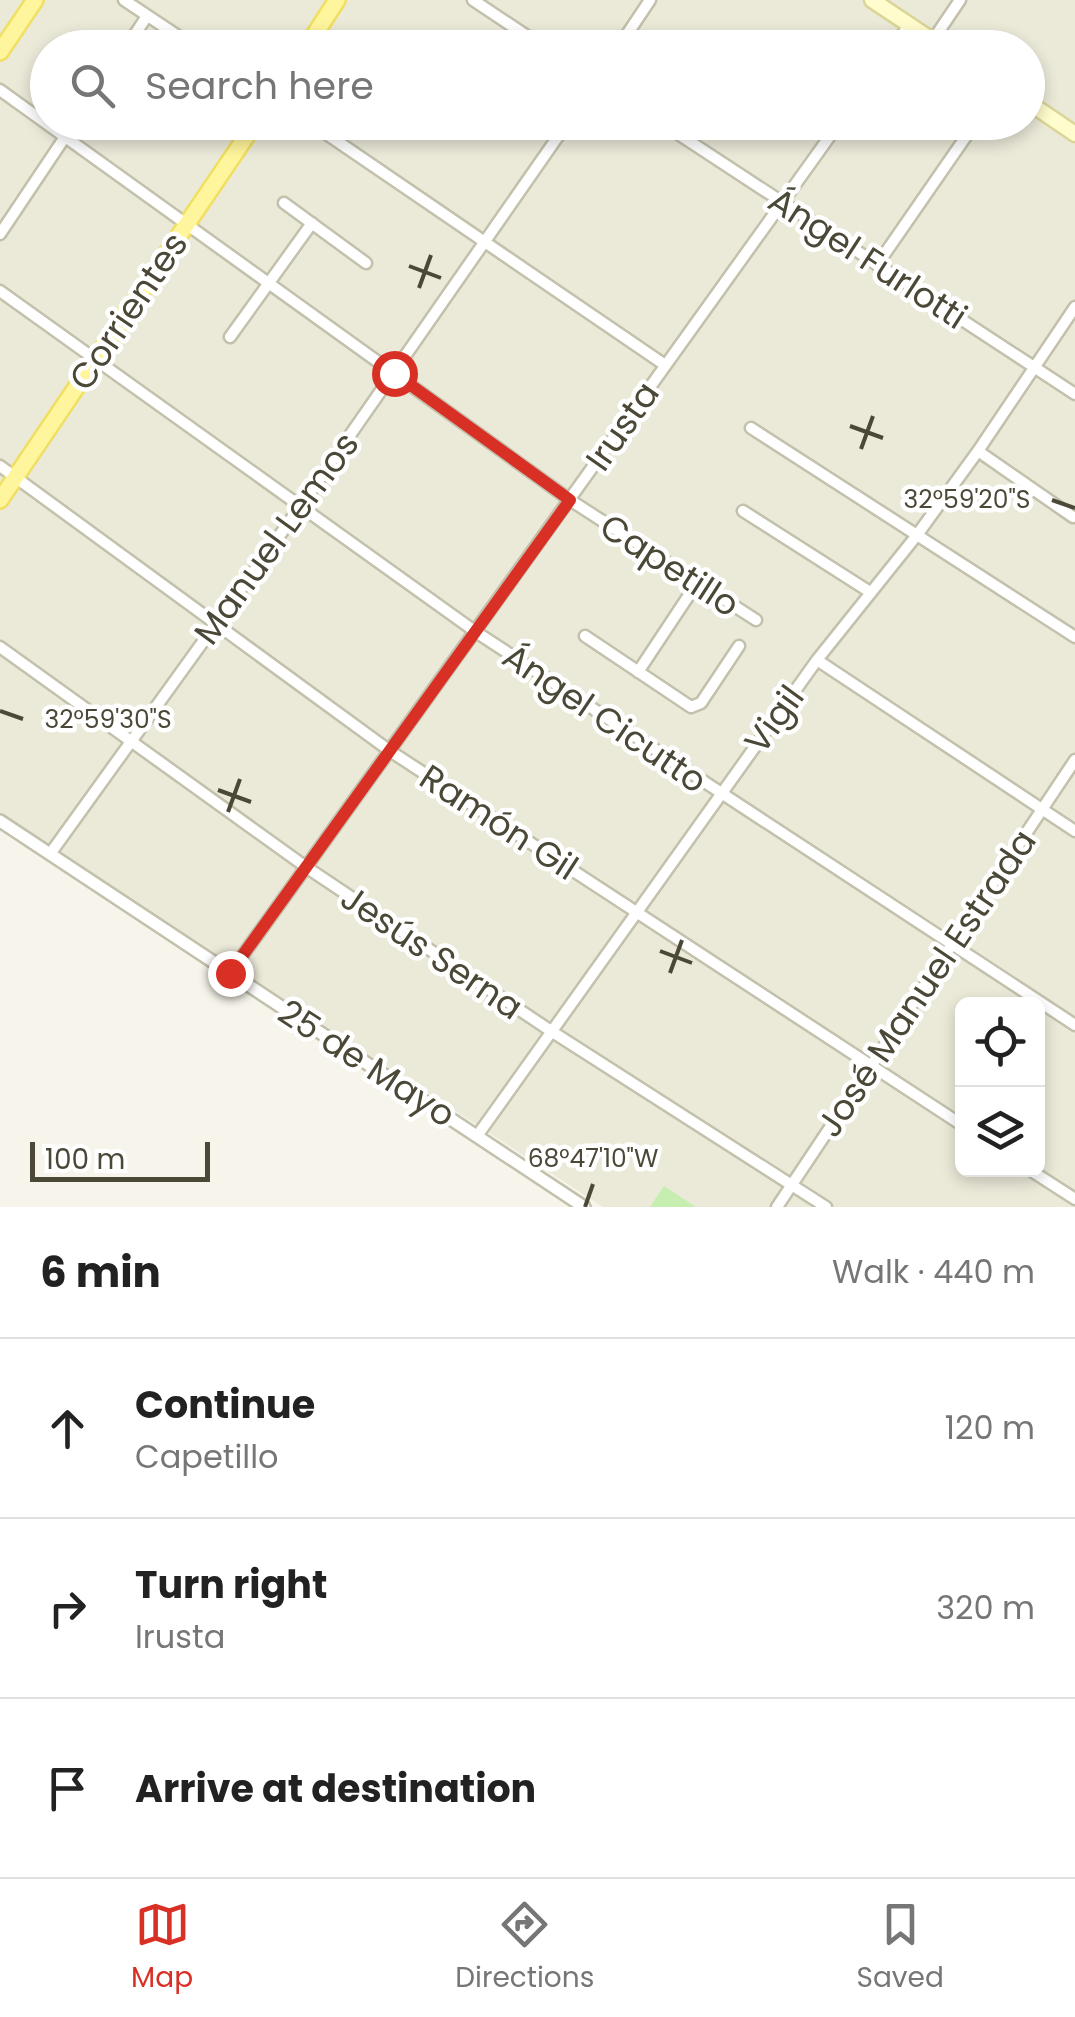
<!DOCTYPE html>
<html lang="en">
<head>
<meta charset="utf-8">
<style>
	body { margin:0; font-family:Poppins,sans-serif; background:#f2f2f2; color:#222 }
	.controls { position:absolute; right:30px; bottom:30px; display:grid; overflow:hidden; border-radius:15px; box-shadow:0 5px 15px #0003 }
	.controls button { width:90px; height:90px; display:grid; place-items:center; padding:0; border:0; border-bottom:2px solid #e0e0e0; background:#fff; color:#222; font:50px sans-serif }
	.scale { position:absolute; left:30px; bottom:25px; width:180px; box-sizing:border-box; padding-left:10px; border:5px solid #4c4837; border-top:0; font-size:28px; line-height:35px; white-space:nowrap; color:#4c4837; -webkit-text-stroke:8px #fff; paint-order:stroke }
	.stop { position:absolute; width:30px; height:30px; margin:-22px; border:8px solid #d93025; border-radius:50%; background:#fff }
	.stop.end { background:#d93025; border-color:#fff; box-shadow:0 2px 10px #0008 }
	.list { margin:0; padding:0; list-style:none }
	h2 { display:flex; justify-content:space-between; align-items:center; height:130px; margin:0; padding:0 40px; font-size:42px }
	h2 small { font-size:32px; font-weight:400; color:#767676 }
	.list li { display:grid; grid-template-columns:65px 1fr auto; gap:30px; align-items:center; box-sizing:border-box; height:180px; padding:0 40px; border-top:2px solid #e0e0e0 }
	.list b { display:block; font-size:38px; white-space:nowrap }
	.list p { margin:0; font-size:32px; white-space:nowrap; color:#767676 }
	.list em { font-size:32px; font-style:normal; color:#767676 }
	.icon { flex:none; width:55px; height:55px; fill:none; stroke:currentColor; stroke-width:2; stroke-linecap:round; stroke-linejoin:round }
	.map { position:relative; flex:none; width:1075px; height:1207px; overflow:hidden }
	.search { position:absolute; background:#fff; box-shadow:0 5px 15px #0003; left:30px; right:30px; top:30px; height:110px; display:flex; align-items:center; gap:25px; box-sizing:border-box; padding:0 35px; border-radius:55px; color:#767676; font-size:38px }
	.sheet { height:670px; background:#fff }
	nav { display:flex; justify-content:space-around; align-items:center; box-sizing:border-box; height:140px; border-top:2px solid #e0e0e0; background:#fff; font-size:28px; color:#767676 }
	nav a { display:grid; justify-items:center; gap:5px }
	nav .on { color:#d93025 }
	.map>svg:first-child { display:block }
	.residential { fill:#ebe9d8; fill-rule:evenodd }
	.green { fill:#c7eeb1 }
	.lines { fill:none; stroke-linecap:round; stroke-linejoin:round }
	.minor-casing { stroke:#c3c0ac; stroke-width:15 }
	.tertiary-casing { stroke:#c3c0ac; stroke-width:16 }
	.secondary-casing { stroke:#dbd597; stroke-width:19 }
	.primary-casing { stroke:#f0df60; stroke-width:20 }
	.minor { stroke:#fff; stroke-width:10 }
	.tertiary { stroke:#fff; stroke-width:11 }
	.secondary { stroke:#fffccd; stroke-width:14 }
	.primary { stroke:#fff59c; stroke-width:15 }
	.route { stroke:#d93025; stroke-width:12 }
	.ticks { fill:none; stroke:#4c4837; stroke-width:4 }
	.labels { text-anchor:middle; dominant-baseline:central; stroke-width:9; stroke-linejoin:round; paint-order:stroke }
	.street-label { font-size:35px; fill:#4c4837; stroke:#fff }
	.ticks-label { font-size:25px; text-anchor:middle; fill:#4c4837; stroke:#fff; stroke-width:9; stroke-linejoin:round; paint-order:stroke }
</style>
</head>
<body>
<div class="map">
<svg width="1075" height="1207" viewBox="0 0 1075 1207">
	<rect width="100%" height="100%" fill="#f7f5eb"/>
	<!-- residential -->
	<path class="residential" d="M 0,0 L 1075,0 L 1075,1207 L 603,1207 L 0,815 ZM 48,48 L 1028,48 L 1028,122 L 48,122 ZM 962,1004 L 1038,1004 L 1038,1170 L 962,1170 Z"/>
	<!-- green -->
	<path class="green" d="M 664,1186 L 696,1207 L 650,1207 Z"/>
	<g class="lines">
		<!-- minor casing -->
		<g class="minor-casing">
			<path id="minor" d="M 124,0 L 196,48
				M 473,0 L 545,48
				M 933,40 L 960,0
				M 126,48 L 147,16
				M 618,48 L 650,0
				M 893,48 L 909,25
				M 0,90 L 570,500 L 756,620
				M 309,122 L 665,365
				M 660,122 L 1075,394
				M 284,203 L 366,263
				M 0,234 L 75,122
				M 877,265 L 976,122
				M 0,291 L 476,632 L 1075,1025
				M 230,337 L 312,223
				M 751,428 L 1075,637
				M 978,451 L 1073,517
				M 0,466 L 390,751 L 962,1125
				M 743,511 L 870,592
				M 585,636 L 691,707 L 701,703 L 739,646
				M 0,647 L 306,867 L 551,1031 L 826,1207
				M 817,660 L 1075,831
				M 638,672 L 697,583
				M 50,854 L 300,507 L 568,122
				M 230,973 L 840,122
				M 477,1136 L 817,660 L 917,535 L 978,451 L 1075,307
				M 1030,1170 L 1075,1199
				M 777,1207 L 1075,760"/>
		</g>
		<!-- tertiary casing -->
		<g class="tertiary-casing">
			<path id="tertiary" d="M 0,821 L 584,1207"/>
		</g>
		<!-- secondary casing -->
		<g class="secondary-casing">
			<path id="secondary" d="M 872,0 L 944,48
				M 1028,102 L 1075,134"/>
		</g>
		<!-- primary casing -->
		<g class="primary-casing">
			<path id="primary" d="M 306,48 L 337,0
				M 0,52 L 35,0
				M 0,500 L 256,122"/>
		</g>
		<!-- minor -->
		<use href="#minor" class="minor"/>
		<!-- tertiary -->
		<use href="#tertiary" class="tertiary"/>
		<!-- secondary -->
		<use href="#secondary" class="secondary"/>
		<!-- primary -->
		<use href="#primary" class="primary"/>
	</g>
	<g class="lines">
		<!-- route -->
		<path class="route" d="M 230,973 L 570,500 L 394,373"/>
	</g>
	<!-- ticks -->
	<path class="ticks" d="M 409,266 L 441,278M 419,288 L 431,255M 850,426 L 883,438M 861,449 L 873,416M 1052,500 L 1075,508M 0,711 L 23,719M 218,790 L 251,802M 228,812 L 240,779M 660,951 L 692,963M 670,973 L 682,940M 585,1207 L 593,1184"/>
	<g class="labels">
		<!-- street labels -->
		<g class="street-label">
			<text transform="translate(868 258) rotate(33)">Ángel Furlotti</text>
			<text transform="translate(128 311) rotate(-56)">Corrientes</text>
			<text transform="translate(622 426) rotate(-55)">Irusta</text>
			<text transform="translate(276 538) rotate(-54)">Manuel Lemos</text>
			<text transform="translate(670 565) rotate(33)">Capetillo</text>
			<text transform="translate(605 718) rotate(34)">Ángel Cicutto</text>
			<text transform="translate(774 719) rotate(-54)">Vigil</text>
			<text transform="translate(499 822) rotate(33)">Ramón Gil</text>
			<text transform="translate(432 952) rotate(34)">Jesús Serna</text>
			<text transform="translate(926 983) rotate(-56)">José Manuel Estrada</text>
			<text transform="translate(367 1063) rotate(33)">25 de Mayo</text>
		</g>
	</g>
	<g class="ticks-label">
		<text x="967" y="508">32°59'20"S</text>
		<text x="108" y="728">32°59'30"S</text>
		<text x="593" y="1167">68°47'10"W</text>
	</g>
</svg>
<div class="controls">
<button><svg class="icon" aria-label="locate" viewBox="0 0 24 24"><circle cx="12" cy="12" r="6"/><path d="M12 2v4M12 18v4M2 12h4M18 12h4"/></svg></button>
<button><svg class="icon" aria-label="layers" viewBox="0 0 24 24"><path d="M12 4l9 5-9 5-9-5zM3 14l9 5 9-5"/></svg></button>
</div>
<div class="scale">100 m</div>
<div class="stop" style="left:394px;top:373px"></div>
<div class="stop end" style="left:230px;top:973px"></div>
<div class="search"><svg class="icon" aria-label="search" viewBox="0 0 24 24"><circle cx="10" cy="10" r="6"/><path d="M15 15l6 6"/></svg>Search here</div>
</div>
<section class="sheet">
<h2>6 min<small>Walk · 440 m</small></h2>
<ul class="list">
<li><svg class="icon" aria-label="ahead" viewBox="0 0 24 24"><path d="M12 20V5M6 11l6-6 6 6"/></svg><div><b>Continue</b><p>Capetillo</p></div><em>120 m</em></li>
<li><svg class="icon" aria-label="right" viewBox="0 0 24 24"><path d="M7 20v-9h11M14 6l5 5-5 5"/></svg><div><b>Turn right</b><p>Irusta</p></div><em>320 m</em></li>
<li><svg class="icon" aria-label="arrive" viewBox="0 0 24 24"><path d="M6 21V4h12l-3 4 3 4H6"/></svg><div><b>Arrive at destination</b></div></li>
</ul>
</section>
<nav>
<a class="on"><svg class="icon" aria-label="map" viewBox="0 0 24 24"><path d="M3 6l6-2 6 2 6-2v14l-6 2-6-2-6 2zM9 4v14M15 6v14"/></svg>Map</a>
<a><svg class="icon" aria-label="directions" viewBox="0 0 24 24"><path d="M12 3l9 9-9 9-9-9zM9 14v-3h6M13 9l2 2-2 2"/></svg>Directions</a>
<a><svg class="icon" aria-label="saved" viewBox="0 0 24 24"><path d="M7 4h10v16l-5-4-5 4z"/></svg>Saved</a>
</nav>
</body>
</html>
